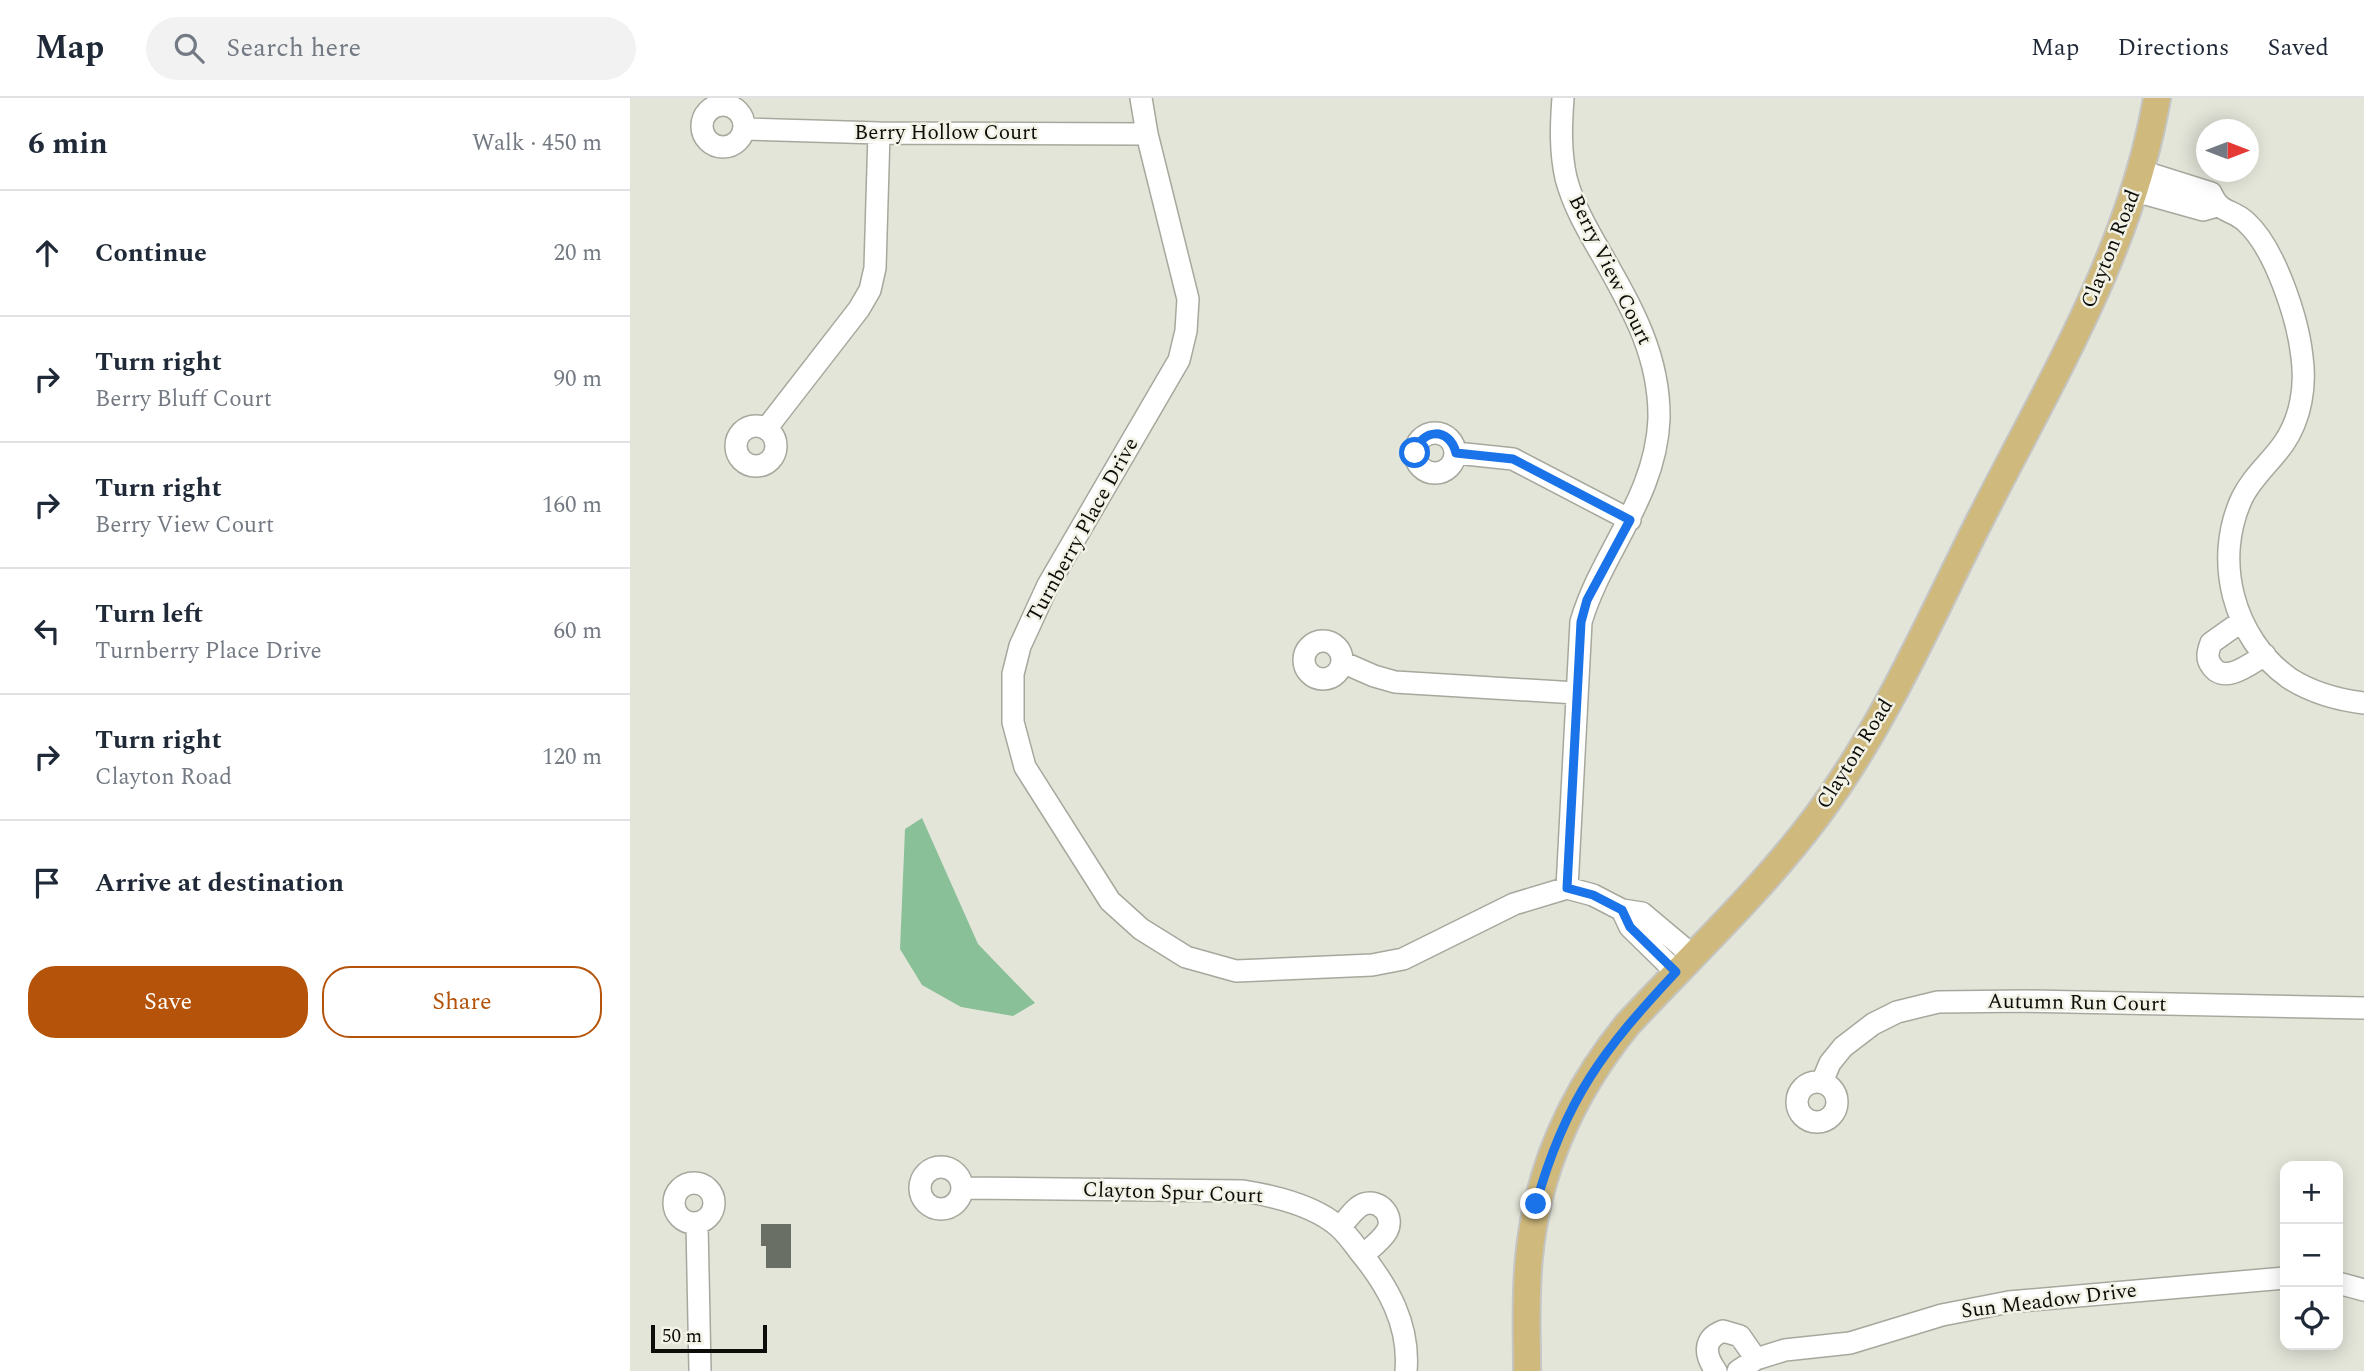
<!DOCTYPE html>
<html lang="en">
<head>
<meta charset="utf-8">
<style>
	body { margin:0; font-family:Spectral,serif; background:#f2f2f3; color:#1f2937 }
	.controls { position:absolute; right:21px; bottom:21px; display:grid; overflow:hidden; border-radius:14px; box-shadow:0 4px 18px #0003 }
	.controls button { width:63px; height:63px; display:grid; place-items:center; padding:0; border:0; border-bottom:2px solid #e0e1e3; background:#fff; color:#1f2937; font:35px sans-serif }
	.compass { position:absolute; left:1566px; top:21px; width:63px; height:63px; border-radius:50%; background:#fff; box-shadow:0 4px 18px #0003; rotate:90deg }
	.scale { position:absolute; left:21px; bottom:18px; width:116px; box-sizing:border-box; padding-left:7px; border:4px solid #0d0d09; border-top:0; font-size:19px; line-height:24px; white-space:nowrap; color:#0d0d09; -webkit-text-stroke:5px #f2f2e6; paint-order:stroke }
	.stop { position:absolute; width:21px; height:21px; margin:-16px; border:5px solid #1a73e8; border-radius:50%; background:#fff }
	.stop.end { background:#1a73e8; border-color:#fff; box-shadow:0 2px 7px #0008 }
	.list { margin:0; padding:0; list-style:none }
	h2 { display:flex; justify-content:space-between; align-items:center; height:91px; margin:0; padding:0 28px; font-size:30px }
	h2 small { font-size:23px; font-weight:400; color:#747a83 }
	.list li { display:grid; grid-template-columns:46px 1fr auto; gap:21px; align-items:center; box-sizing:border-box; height:126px; padding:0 28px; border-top:2px solid #e0e1e3 }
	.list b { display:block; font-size:26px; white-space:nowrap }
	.list p { margin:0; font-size:23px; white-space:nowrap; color:#747a83 }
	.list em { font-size:23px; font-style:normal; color:#747a83 }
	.actions { display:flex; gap:14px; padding:21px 28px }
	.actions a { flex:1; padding:16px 0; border:2px solid #b45309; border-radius:28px; text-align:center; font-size:24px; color:#b45309 }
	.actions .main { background:#b45309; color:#fff }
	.icon { flex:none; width:38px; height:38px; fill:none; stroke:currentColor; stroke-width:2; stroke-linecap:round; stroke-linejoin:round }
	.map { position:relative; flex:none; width:1734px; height:1273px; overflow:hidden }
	header { display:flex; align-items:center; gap:42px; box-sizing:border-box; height:98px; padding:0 35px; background:#fff; border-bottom:2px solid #e0e1e3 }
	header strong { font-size:33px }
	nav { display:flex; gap:38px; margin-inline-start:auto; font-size:24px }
	.search { width:490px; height:63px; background:#f2f2f3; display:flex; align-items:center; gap:18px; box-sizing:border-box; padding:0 24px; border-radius:38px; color:#747a83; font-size:26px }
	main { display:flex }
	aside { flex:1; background:#fff }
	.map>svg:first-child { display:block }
	.water { fill:#89c098 }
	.building { fill:#696f65 }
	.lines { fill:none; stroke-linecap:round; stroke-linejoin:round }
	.minor-casing { stroke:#a7a89d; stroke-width:24 }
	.major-casing { stroke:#c5c5c4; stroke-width:30 }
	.minor { stroke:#fff; stroke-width:21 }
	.major { stroke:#cfb97d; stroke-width:26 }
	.route { stroke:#1a73e8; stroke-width:9 }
	.labels { text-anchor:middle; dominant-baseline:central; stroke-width:5; stroke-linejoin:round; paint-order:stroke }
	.street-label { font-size:21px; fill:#0d0d09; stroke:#f2f2e6 }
</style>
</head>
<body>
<header>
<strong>Map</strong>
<div class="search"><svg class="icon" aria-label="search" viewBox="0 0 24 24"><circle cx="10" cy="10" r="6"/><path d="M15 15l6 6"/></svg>Search here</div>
<nav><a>Map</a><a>Directions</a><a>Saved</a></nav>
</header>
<main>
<aside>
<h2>6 min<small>Walk · 450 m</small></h2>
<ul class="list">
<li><svg class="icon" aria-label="ahead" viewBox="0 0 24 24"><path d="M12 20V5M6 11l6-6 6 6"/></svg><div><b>Continue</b></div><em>20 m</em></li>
<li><svg class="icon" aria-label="right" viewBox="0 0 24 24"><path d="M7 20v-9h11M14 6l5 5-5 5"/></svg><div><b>Turn right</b><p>Berry Bluff Court</p></div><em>90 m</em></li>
<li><svg class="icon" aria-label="right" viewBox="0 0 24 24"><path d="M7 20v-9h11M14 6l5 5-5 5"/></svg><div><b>Turn right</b><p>Berry View Court</p></div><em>160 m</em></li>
<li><svg class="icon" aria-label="left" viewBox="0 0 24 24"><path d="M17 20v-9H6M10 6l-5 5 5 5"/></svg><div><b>Turn left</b><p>Turnberry Place Drive</p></div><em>60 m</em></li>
<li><svg class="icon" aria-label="right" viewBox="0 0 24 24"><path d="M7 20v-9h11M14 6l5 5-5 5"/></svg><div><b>Turn right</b><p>Clayton Road</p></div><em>120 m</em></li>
<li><svg class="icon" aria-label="arrive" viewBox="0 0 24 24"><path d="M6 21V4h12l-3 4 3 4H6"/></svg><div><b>Arrive at destination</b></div></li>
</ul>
<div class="actions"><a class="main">Save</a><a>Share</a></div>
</aside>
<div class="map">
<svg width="1734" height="1273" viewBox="0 0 1734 1273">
	<rect width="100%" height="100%" fill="#e4e5d9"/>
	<!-- water -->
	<path class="water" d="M 292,720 L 348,846 L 405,905 L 383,918 L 331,909 L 292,887 L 270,851 L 275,731 Z"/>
	<!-- building -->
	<path class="building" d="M 131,1126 L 161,1126 L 161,1170 L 136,1170 L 136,1148 L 131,1148 Z"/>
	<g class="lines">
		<!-- minor casing -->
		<g class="minor-casing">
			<path id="minor" d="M 511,0 L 517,36 L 558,201 L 556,233 L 549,262 L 418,487 L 390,548 L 383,576 L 383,624 L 395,669 L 480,803 L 511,831 L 556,859 L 606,873 L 742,867 L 773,861 L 884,806 L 937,790 L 963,797 L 992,812 L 1012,815 L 1062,857
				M 933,0 C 931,27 930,53 936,80 C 943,107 958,133 972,157 C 1002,210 1030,258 1029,321 C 1026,399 971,455 951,524 L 937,790
				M72 28a21 21 0 1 1 42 0a21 21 0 1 1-42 0Z
				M 115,31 L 249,35 L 517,36
				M 1511,73 L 1581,95 C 1591,117 1601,110 1616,124 C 1645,150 1668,221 1672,259 C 1676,288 1671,320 1654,345 C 1641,364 1622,379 1612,400 C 1583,462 1603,540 1659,580 C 1681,594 1709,602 1734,605
				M 1505,93 L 1573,112 L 1587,108
				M106 348a20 20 0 1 1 40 0a20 20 0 1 1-40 0Z
				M 136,331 L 229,211 L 240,192 L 245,170 L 249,35
				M785 355a20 20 0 1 1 40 0a20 20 0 1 1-40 0Z
				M 826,355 L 883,361 L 1000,422
				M 1612,523 L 1581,545 C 1578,553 1576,560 1581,567 C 1594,588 1621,565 1635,557
				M674 562a19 19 0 1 1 38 0a19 19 0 1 1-38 0Z
				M 712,564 L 744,578 L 765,584 L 946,595
				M 992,812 L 1000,829 L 1046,874
				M1167 1004a20 20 0 1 1 40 0a20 20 0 1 1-40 0Z
				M 1192,984 L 1200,965 L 1213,949 L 1243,926 L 1267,914 L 1308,904 L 1396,903 L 1734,910
				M290 1090a21 21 0 1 1 42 0a21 21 0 1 1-42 0Z
				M44 1105a20 20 0 1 1 40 0a20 20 0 1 1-40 0Z
				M 332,1090 L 613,1093 C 645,1098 684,1107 709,1129 C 717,1136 724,1146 730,1154 C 758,1188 780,1227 776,1273
				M 67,1125 L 70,1273
				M 710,1129 C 717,1122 725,1109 734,1106 C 750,1101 765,1118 757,1133 C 752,1142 741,1150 733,1157
				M 1708,1185 L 1734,1192
				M 1086,1273 C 1075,1258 1072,1241 1093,1233 L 1110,1238 L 1126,1261
				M 1108,1273 L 1126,1261 L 1155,1252 L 1220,1245 L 1312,1217 L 1379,1204 L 1655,1180"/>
		</g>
		<!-- major casing -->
		<g class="major-casing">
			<path id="major" d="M 897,1273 C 897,1236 895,1198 899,1160 C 907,1072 942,995 997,927 C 1061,858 1131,793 1187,718 C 1254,628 1299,523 1349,424 C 1418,287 1501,153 1527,0"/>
		</g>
		<!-- minor -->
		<use href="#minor" class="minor"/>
		<!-- major -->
		<use href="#major" class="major"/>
	</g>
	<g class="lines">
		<!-- route -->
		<path class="route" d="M 785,355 C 791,330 820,329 826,355 L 883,361 L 1000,422 L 957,502 L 951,524 L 937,790 L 963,797 L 992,812 L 1000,829 L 1046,874 C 974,951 935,1001 906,1106"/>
	</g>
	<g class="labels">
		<!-- street labels -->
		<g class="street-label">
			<text x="316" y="35">Berry Hollow Court</text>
			<text transform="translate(1481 151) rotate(-68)">Clayton Road</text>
			<text transform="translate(980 172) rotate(64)">Berry View Court</text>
			<text transform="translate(453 432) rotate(-61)">Turnberry Place Drive</text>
			<text transform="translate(1225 656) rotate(-58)">Clayton Road</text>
			<text transform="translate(1447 905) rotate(1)">Autumn Run Court</text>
			<text transform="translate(543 1095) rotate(2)">Clayton Spur Court</text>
			<text transform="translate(1419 1203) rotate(-7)">Sun Meadow Drive</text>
		</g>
	</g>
</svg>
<div class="controls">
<button>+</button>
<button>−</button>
<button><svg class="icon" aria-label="locate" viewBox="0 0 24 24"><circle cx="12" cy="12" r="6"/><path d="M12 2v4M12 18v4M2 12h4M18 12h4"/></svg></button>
</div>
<svg class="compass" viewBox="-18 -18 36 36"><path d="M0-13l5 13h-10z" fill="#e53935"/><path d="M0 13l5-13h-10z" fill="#747a83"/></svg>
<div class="scale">50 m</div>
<div class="stop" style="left:785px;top:355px"></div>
<div class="stop end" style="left:906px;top:1106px"></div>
</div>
</main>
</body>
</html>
